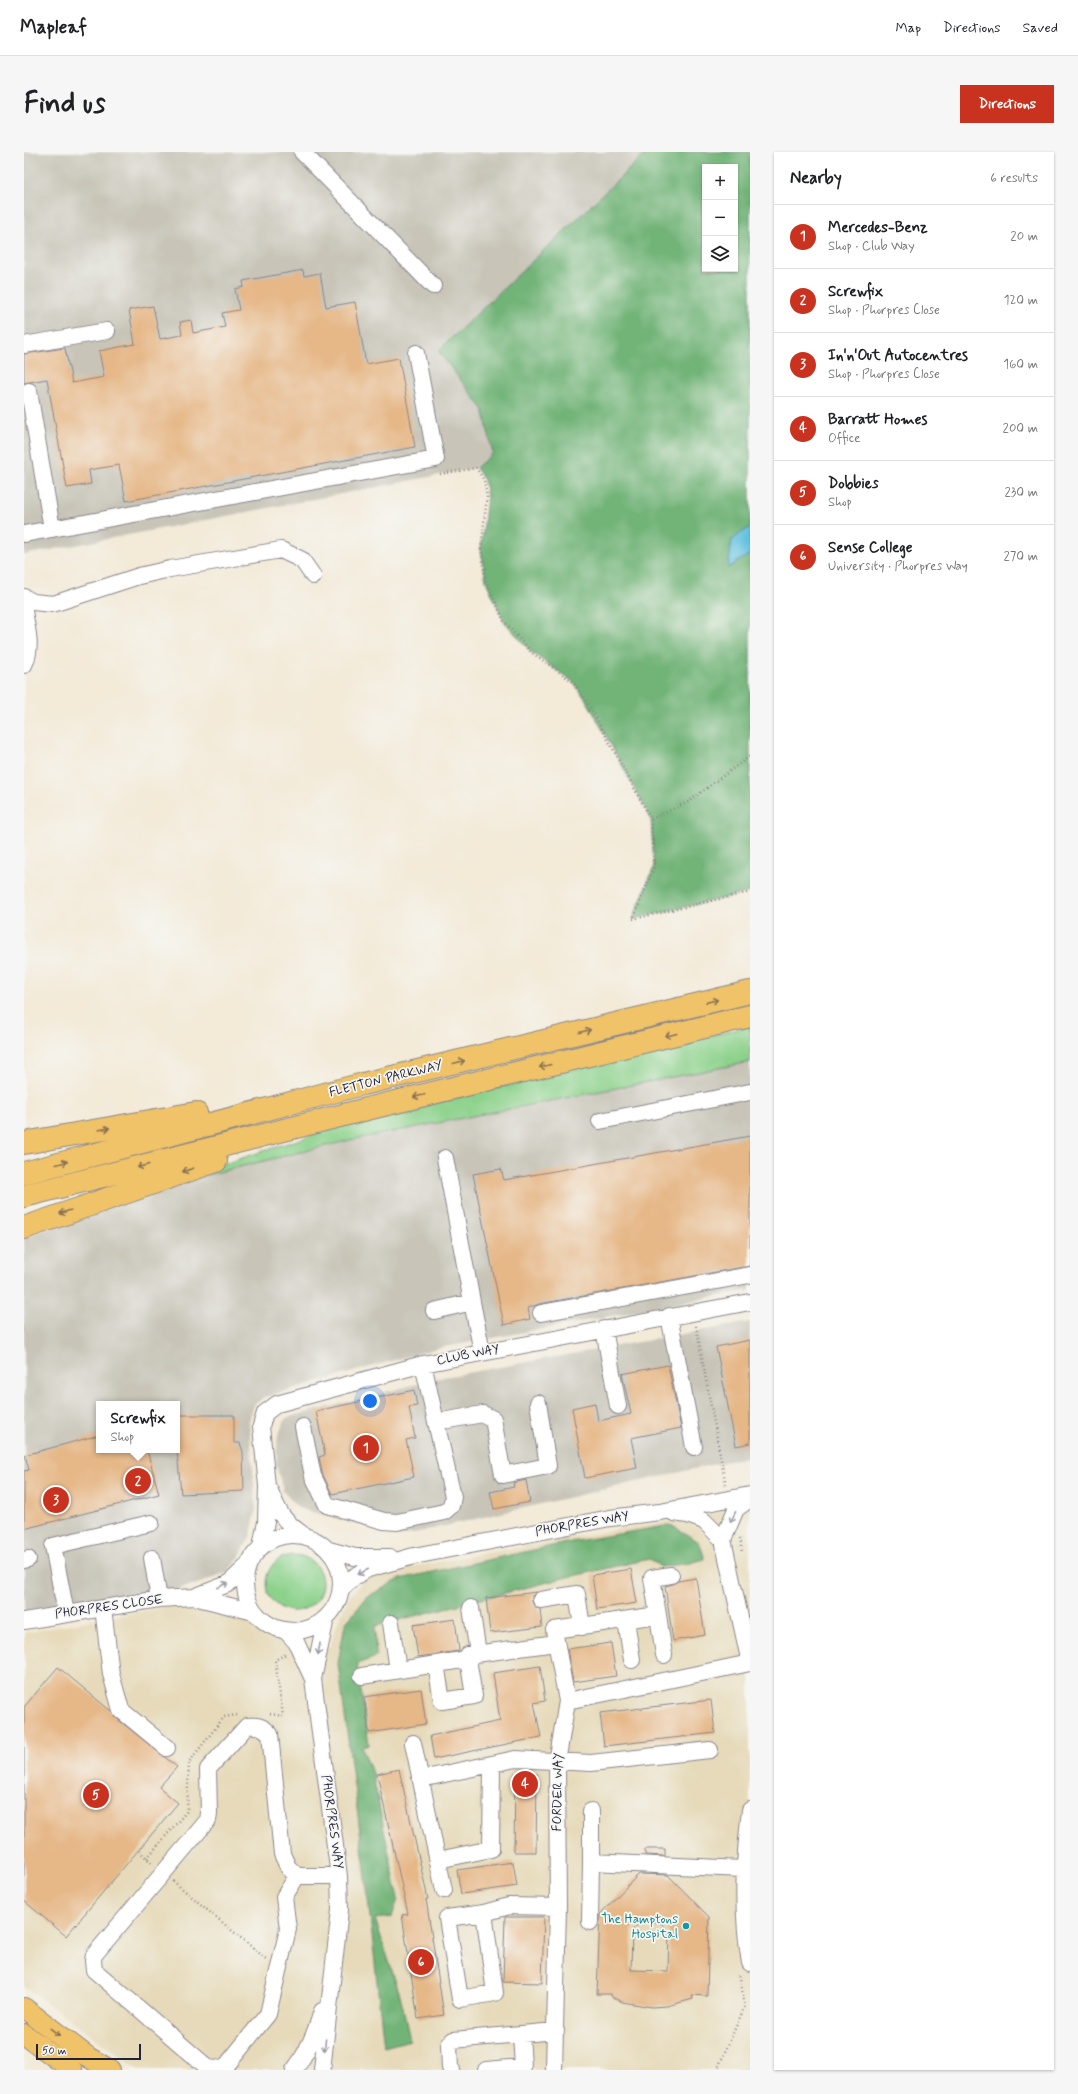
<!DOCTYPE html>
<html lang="en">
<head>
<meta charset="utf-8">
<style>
	body { margin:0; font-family:Mynerve,sans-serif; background:#f6f6f6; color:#202124 }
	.controls { position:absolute; right:12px; top:12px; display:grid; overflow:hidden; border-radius:0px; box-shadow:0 1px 3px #0004 }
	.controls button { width:36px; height:36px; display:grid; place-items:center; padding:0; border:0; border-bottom:1px solid #e0e0e0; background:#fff; color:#202124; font:20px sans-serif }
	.scale { position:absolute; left:12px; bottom:10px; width:105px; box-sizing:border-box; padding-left:4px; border:2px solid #22223b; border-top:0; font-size:11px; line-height:14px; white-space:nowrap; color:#22223b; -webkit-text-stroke:3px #f6f6f2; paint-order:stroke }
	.you { position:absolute; left:346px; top:1249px; width:14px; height:14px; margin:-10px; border:3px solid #fff; border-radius:50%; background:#1a73e8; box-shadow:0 0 0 6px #1a73e833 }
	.badge { display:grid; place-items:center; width:26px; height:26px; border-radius:50%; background:#c8321e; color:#fff; font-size:13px; font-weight:700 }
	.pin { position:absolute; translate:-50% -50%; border:2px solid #fff; box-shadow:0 1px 4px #0006 }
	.popup { position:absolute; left:72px; top:1249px; width:84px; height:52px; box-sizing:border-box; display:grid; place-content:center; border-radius:0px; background:#fff; filter:drop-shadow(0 1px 3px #0005); font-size:13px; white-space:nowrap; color:#757577 }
	.popup b { font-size:15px; color:#202124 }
	.popup::after { content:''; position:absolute; left:50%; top:100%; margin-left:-8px; border:8px solid transparent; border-top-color:#fff }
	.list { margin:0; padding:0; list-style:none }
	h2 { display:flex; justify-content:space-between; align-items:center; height:52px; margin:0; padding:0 16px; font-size:17px }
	h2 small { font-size:13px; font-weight:400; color:#757577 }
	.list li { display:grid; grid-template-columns:26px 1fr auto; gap:12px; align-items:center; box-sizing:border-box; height:64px; padding:0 16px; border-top:1px solid #e0e0e0 }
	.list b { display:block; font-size:15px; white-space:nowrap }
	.list p { margin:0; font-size:13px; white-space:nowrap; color:#757577 }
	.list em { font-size:13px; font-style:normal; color:#757577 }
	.icon { flex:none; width:22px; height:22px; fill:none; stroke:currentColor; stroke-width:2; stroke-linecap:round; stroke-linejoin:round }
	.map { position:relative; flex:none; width:726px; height:1918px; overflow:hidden; border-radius:0px }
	header { display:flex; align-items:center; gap:24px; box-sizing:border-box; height:56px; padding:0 20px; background:#fff; border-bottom:1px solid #e0e0e0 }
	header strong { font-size:19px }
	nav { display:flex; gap:22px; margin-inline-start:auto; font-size:14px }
	.intro { display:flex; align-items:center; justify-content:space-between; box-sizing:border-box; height:96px; padding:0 24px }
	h1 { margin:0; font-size:28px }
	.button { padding:10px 18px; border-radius:0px; background:#c8321e; color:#fff; font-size:14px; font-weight:700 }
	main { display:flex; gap:24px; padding:0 24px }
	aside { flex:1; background:#fff; border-radius:0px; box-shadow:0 1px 3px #0004 }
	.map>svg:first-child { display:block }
	.built { fill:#e6daba }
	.industrial { fill:#c8c4b8; fill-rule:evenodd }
	.green { fill:#8dd28c; stroke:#587a64 }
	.forest { fill:#72b478; stroke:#4a6b5a; fill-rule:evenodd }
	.water { fill:#62c1e0; stroke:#42728e }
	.building { fill:#e6b787; fill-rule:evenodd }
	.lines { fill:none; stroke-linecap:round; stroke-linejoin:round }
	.minor-casing { stroke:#8a868a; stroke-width:18 }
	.major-casing { stroke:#8a868a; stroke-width:22 }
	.highway-casing { stroke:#8a868a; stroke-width:24 }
	.path { stroke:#8a868a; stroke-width:2.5; stroke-dasharray:1 3; stroke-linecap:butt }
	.minor { stroke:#fff; stroke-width:16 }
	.major { stroke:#f0c369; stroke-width:20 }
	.highway { stroke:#f0c369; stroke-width:22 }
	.oneway { stroke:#897252 }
	.oneway2 { stroke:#9c9ca7 }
	.culture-dot { fill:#0f9aa8; stroke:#f6f6f2; stroke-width:1.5 }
	.labels { text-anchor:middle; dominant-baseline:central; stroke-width:3.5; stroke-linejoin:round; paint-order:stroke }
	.street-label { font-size:13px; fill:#22223b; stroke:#f6f6f2 }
	.culture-label { font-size:13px; fill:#0d838f; stroke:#f6f6f2; text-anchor:end }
</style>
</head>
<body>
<header>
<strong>Mapleaf</strong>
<nav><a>Map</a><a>Directions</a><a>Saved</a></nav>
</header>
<div class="intro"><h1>Find us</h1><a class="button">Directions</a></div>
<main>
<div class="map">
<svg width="726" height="1918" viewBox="0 0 726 1918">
	<rect width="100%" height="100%" fill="#f6f6f2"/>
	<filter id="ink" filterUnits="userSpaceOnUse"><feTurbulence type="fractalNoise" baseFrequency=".025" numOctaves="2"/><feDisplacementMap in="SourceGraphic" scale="8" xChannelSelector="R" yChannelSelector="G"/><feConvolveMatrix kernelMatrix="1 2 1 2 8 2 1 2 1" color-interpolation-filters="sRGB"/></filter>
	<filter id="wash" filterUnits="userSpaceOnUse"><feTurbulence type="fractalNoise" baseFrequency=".012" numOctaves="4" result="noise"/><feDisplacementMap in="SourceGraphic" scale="16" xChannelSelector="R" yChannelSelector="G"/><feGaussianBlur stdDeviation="0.9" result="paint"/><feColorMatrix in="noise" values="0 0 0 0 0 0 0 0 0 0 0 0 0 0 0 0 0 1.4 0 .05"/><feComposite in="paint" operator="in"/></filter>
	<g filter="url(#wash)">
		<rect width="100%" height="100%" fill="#f3ead8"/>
		<!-- built -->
		<path class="built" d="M 726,1354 L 726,1918 L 115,1918 L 0,1834 L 0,1481 L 150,1453 L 185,1456 L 218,1463 L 237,1472 L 259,1486 L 262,1495 L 307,1495 L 309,1483 L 324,1446 L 341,1426 L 364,1419 Z"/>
		<!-- industrial -->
		<path class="industrial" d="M 0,0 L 623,0 L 414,199 L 459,257 L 469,301 L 452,316 L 0,403 Z
			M 726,910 L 726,1138 L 410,1197 L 240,1245 L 230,1253 L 225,1269 L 232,1358 L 227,1383 L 213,1409 L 203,1420 L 176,1431 L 150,1438 L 64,1448 L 0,1459 L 0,1086 L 117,1039 L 326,988 ZM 75,1252 L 153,1252 L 153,1298 L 75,1298 Z
			M 726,1170 L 726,1304 L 377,1384 L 274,1356 L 259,1339 L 252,1311 L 254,1284 L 262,1266 L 420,1225 Z"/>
		<!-- green -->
		<path class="green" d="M 726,874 L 726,910 L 326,988 L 117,1039 L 316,974 Z
			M242 1431a28 28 0 1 1 56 0a28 28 0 1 1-56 0Z"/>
		<!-- forest -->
		<path class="forest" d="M 623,0 L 726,0 L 726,375 L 708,388 L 704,416 L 726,402 L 726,740 L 609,767 L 630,715 L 627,667 L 563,549 L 548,529 L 507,500 L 480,469 L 462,429 L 457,397 L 463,345 L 460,328 L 452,316 L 469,301 L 459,257 L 414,199 ZM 681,15 L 711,15 L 711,117 L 681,117 Z
			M 647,1373 L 675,1390 L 681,1407 L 665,1411 L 637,1415 L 625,1407 L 540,1426 L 351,1474 L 352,1505 L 333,1512 L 345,1593 L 338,1595 L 349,1624 L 374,1746 L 368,1765 L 351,1767 L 376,1843 L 386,1888 L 360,1895 L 341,1718 L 314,1511 L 321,1472 L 343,1445 L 376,1427 L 542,1391 Z"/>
		<!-- water -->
		<path class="water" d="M 726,375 L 726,402 L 704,416 L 708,388 Z"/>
		<g id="blocks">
			<!-- building -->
			<path class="building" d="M 279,118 L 280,124 L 296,121 L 302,155 L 331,150 L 342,212 L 375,206 L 391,295 L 102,349 L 95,313 L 65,318 L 67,332 L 43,336 L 23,227 L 0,231 L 0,202 L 41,196 L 48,231 L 80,225 L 75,199 L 111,192 L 105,158 L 129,154 L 136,187 L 158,183 L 156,170 L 167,168 L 169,181 L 201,175 L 198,161 L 215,158 L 211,137 L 220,135 L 219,129 Z
				M 726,984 L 726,1114 L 515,1152 L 504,1156 L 506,1167 L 480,1173 L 449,1022 L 477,1017 L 480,1028 Z
				M 726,1188 L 726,1291 L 712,1294 L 692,1195 Z
				M 644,1213 L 657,1276 L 607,1286 L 613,1316 L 561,1326 L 548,1256 L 571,1251 L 574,1269 L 607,1262 L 598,1222 Z
				M 390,1238 L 393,1254 L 385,1255 L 391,1286 L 382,1288 L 390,1325 L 308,1342 L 298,1321 L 295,1305 L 301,1303 L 292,1259 Z
				M 153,1263 L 210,1263 L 210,1291 L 216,1291 L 219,1300 L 220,1339 L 157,1342 L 153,1298 Z
				M 75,1283 L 75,1298 L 123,1298 L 135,1342 L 0,1377 L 0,1319 L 5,1318 L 1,1303 Z
				M 502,1328 L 506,1350 L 470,1357 L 466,1340 L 490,1335 L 489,1331 Z
				M 607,1417 L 613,1451 L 573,1457 L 568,1423 Z
				M 672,1426 L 681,1483 L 649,1489 L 641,1434 L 649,1432 L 654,1429 Z
				M 513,1440 L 508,1444 L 508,1449 L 510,1454 L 516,1457 L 518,1475 L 466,1481 L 462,1446 Z
				M 431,1467 L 435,1499 L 394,1505 L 389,1473 Z
				M 587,1491 L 592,1524 L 549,1530 L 543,1497 Z
				M 516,1514 L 521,1549 L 510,1551 L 517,1585 L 410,1607 L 406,1584 L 476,1569 L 469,1521 Z
				M 34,1515 L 88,1560 L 91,1565 L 153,1615 L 135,1635 L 154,1651 L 42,1784 L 0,1749 L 0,1555 Z
				M 397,1537 L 402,1572 L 345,1581 L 340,1545 Z
				M 687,1548 L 691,1581 L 580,1594 L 576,1561 Z
				M 375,1617 L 404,1747 L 402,1747 L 420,1863 L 394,1867 L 378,1763 L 384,1762 L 353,1622 Z
				M 491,1622 L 513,1622 L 512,1700 L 490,1700 Z
				M 621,1697 L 641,1697 L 641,1704 L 621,1703 Z
				M 489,1710 L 493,1734 L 437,1742 L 433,1718 Z
				M 615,1722 L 644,1723 L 685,1765 L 683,1844 L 668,1843 L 669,1847 L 643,1854 L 628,1855 L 598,1850 L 588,1845 L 586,1842 L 573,1842 L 576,1762 ZM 617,1770 L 636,1770 L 645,1780 L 644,1819 L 607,1818 L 608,1778 Z
				M 481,1765 L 520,1765 L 518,1831 L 479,1830 Z"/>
		</g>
	</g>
	<g filter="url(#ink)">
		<use href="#blocks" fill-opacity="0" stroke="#8a868a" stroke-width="1"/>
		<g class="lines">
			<!-- minor casing -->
			<g class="minor-casing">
				<path id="minor" d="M 278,0 L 409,134
					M 0,193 L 83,179
					M 5,239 L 28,377
					M 0,382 L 412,307 L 392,201
					M 0,445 L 9,450 L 29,452 L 115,424 L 146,417 L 257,398 L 278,408 L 289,424
					M 0,459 C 3,478 9,495 0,513
					M 576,969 L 726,940
					M 421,1006 L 448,1150
					M 410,1159 L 448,1150 L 458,1200
					M 517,1161 L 726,1123
					M 645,1164 L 670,1295
					M 580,1177 L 594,1254
					M 412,1270 L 459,1262 L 469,1267 L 479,1323 L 524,1314 L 514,1251
					M 279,1275 L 289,1324 L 303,1353 L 360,1369 L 373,1370 L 420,1360 L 427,1354 L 429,1345 L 399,1212
					M 245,1337 C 256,1363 258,1368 281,1384
					M 650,1361 L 664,1363 L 680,1369 L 699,1388 L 726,1511
					M221 1431a48 48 0 1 1 96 0a48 48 0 1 1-96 0Z
					M 699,1388 L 712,1357 L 726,1347
					M 237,1394 L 242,1370 L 243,1334 L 237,1274 L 241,1261 L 253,1252 L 399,1212 L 726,1150
					M 305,1398 L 331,1405 L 366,1405
					M 128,1406 L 135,1447
					M 0,1408 L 4,1407
					M 318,1436 L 330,1425 L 344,1417 L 390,1404 L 586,1366 L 636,1360 L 726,1343
					M 170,1445 L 204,1432 L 224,1413
					M 517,1448 L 553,1442 L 558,1475
					M 79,1456 L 87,1522 L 97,1558 L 143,1596
					M 447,1456 L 454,1501
					M 42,1461 L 29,1394 L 127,1371
					M 634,1463 L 640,1503
					M 602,1468 L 608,1508
					M 0,1469 L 135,1447 L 170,1445 L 230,1460
					M 367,1471 L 374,1518
					M 262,1479 L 272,1490 L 289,1527 L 315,1724 L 316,1758 L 298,1918
					M 412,1512 L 418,1549 L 450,1544 L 444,1507
					M 338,1524 L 444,1507 L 444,1503 L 532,1491
					M 289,1527 L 302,1466
					M 543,1549 L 530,1478 L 634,1463 L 628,1426 L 647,1423
					M 389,1591 L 420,1738
					M 397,1627 L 491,1607 L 567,1611 L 686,1598
					M 726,1658 C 720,1711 717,1757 726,1811
					M 414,1708 L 467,1697 L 468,1612
					M 567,1710 L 567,1659
					M 273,1724 L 264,1715 L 258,1702 L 246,1582 C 239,1574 233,1573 223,1574 L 184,1617 L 185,1661 L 184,1668 L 70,1803 L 69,1809 L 70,1818 L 183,1915 C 189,1918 196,1917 202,1914 L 244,1862 L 264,1777 L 260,1745 L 273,1724 L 315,1724
					M 460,1761 L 471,1841 L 436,1847 L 423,1766 L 460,1761 L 485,1754 L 534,1755
					M 566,1770 L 567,1710 L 719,1717
					M 270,1918 C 284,1901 292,1879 298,1859
					M 428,1918 L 426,1916 L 425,1893 L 429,1888 L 532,1879
					M 462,1918 L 499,1915 L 497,1882
					M 530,1918 L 534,1755 L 533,1611 L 543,1549 L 726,1511"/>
			</g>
			<!-- major casing -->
			<g class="major-casing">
				<path id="major" d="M 0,1856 L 64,1905 L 86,1918
					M 0,1882 L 48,1918"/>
			</g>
			<!-- highway casing -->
			<g class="highway-casing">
				<path id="highway" d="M 0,991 L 172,961
					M 0,1021 L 339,932 L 726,840
					M 0,1044 L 347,956 L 726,864
					M 0,1076 L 192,1009"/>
			</g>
			<!-- path -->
			<path class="path" d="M 416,322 L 452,316 L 460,328 L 463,345 L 457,397 L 462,429 L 480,469 L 507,500 L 548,529 L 563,549 L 627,667 L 630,715 L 609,767
				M 627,667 L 664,650 L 726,604
				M 609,767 L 726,740
				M 672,1174 L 702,1334
				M 716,1386 L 718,1401
				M 246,1562 L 259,1564 L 251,1508 L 262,1502
				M 115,1699 L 129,1712
				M 123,1706 L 163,1659 L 165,1610 L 200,1565 L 213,1563
				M 149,1729 L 242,1807
				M 693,1918 L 721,1854 L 715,1821"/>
			<!-- minor -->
			<use href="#minor" class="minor"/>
			<!-- major -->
			<use href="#major" class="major"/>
			<!-- highway -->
			<use href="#highway" class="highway"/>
		</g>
		<!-- one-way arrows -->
		<defs><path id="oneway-shaft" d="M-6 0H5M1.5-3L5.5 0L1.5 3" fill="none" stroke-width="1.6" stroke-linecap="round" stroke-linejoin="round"/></defs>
		<g class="oneway">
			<use href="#oneway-shaft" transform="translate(688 849) rotate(-14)"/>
			<use href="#oneway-shaft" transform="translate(561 879) rotate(-14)"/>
			<use href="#oneway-shaft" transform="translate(647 883) rotate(166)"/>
			<use href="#oneway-shaft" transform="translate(435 910) rotate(-14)"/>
			<use href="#oneway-shaft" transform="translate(521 914) rotate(166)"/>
			<use href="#oneway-shaft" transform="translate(395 944) rotate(166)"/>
			<use href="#oneway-shaft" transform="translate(80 977) rotate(-10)"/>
			<use href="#oneway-shaft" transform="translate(38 1011) rotate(-15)"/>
			<use href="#oneway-shaft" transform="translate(119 1014) rotate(166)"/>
			<use href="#oneway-shaft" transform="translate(164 1018) rotate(161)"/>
			<use href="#oneway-shaft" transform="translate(41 1060) rotate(161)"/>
			<use href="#oneway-shaft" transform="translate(31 1880) rotate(37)"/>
		</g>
		<g class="oneway2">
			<use href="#oneway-shaft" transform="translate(709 1365) rotate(116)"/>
			<use href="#oneway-shaft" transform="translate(339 1420) rotate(153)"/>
			<use href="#oneway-shaft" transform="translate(199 1433) rotate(-26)"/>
			<use href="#oneway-shaft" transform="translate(295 1497) rotate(100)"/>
			<use href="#oneway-shaft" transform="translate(301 1893) rotate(96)"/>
		</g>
	</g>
	<!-- markers -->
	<circle class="culture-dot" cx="662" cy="1774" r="4"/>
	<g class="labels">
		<!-- street labels -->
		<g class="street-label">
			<text transform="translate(362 927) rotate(-14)">FLETTON PARKWAY</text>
			<text transform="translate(444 1203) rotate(-11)">CLUB WAY</text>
			<text transform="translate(558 1372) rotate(-10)">PHORPRES WAY</text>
			<text transform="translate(85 1455) rotate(-8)">PHORPRES CLOSE</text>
			<text transform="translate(534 1640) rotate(-89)">FORDER WAY</text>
			<text transform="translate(308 1670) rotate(82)">PHORPRES WAY</text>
		</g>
		<!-- culture labels -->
		<g class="culture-label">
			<text x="654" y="1767">The Hamptons<tspan x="654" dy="15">Hospital</tspan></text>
		</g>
	</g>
</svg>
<div class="controls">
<button>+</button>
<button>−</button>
<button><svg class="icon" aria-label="layers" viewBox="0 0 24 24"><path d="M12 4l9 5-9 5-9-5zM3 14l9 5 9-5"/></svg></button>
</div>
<div class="scale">50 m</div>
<div class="you"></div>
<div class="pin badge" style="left:342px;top:1296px">1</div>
<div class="pin badge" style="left:114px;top:1329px">2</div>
<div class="popup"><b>Screwfix</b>Shop</div>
<div class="pin badge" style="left:32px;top:1348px">3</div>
<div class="pin badge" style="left:501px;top:1632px">4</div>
<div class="pin badge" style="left:72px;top:1643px">5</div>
<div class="pin badge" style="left:397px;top:1810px">6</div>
</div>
<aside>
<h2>Nearby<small>6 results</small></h2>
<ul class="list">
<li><span class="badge">1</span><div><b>Mercedes-Benz</b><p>Shop · Club Way</p></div><em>20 m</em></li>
<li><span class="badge">2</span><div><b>Screwfix</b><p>Shop · Phorpres Close</p></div><em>120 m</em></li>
<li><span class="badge">3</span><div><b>In'n'Out Autocentres</b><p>Shop · Phorpres Close</p></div><em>160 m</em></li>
<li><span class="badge">4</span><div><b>Barratt Homes</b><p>Office</p></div><em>200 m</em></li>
<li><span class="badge">5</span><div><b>Dobbies</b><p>Shop</p></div><em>230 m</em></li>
<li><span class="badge">6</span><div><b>Sense College</b><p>University · Phorpres Way</p></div><em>270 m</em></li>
</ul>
</aside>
</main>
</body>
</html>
